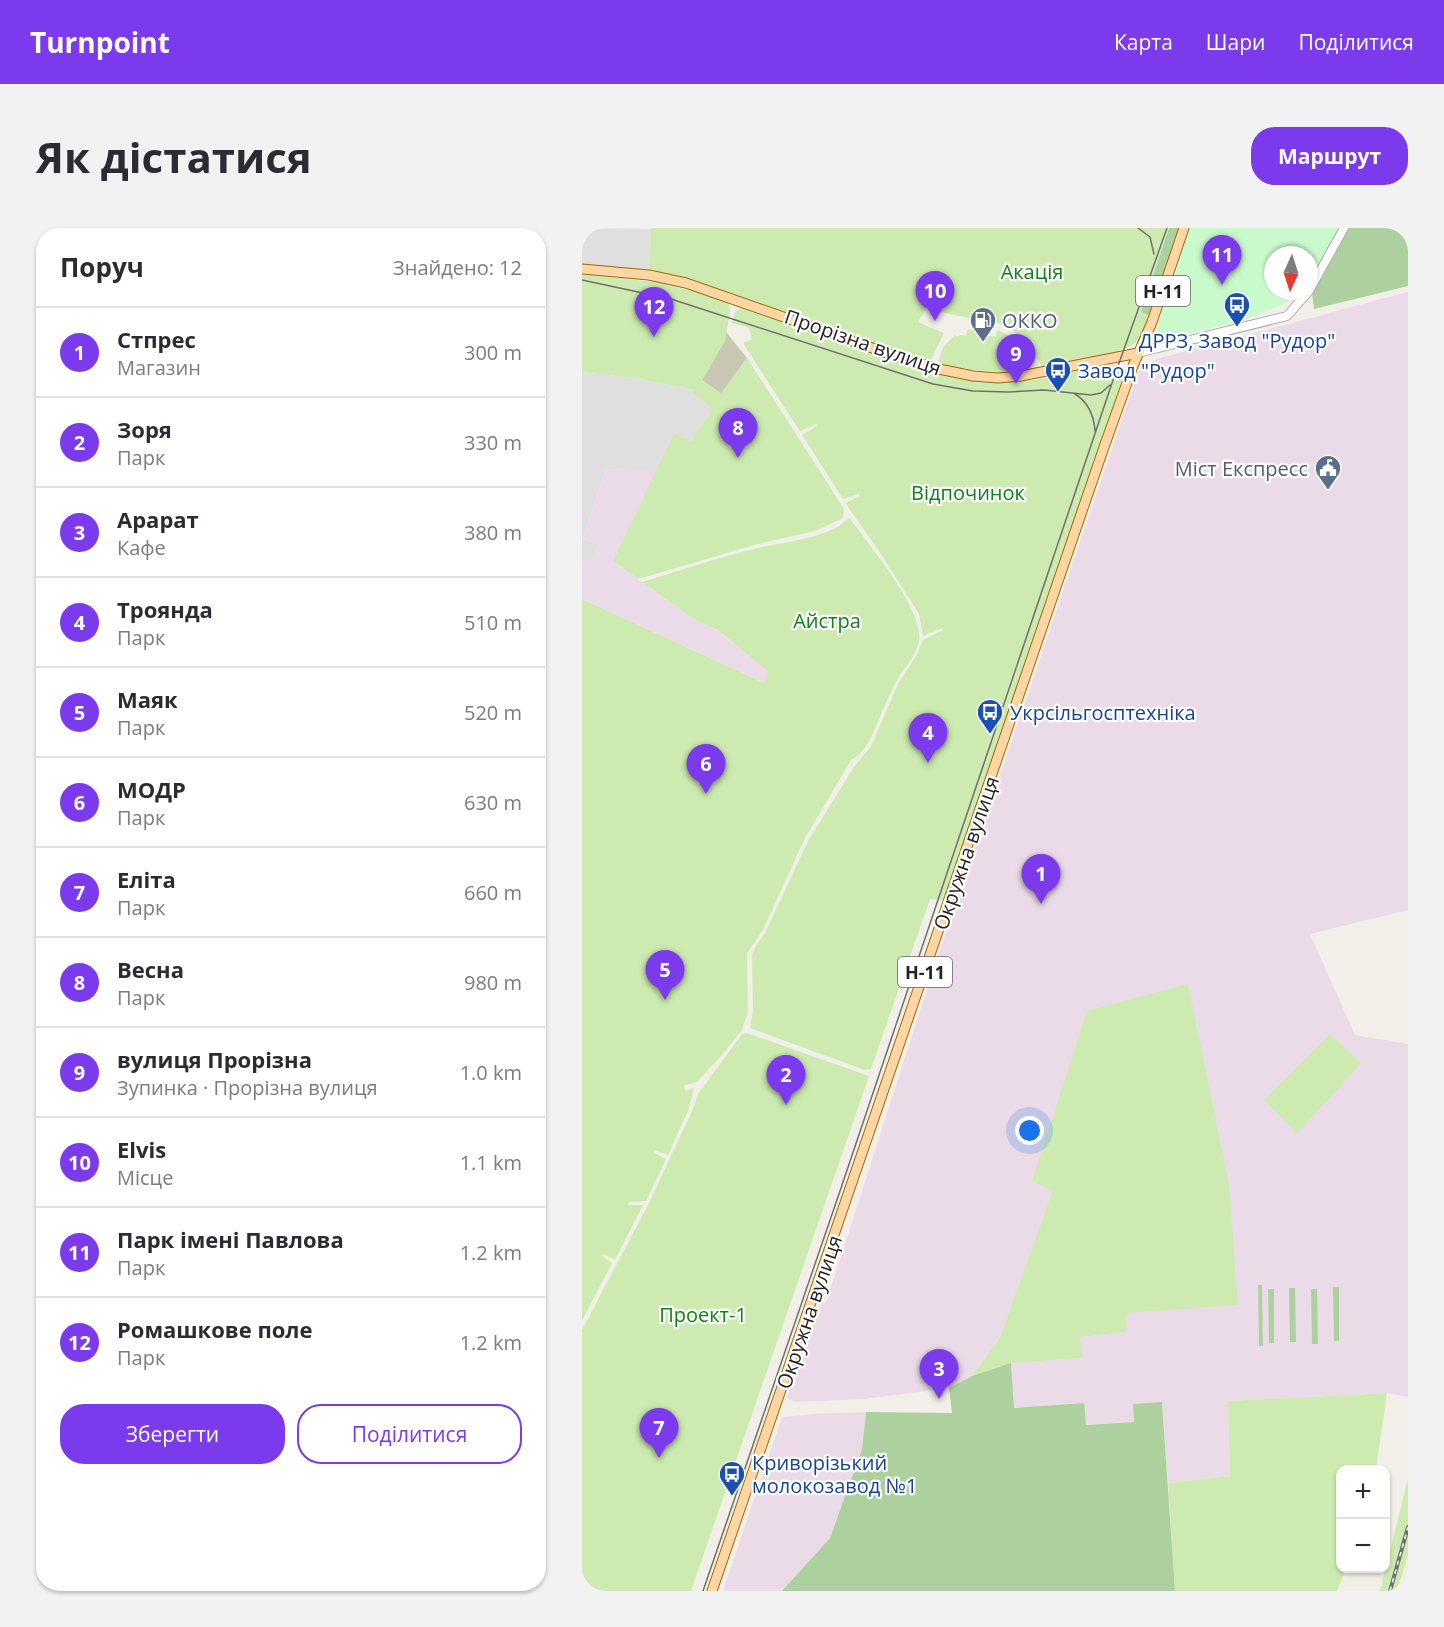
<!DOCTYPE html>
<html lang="uk">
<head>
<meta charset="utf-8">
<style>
	body { margin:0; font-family:"Open Sans",sans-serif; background:#f2f2f3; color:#2b2b33 }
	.controls { position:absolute; right:18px; bottom:18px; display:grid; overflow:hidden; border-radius:12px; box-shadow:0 2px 4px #0004 }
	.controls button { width:54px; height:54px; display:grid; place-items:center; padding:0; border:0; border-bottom:2px solid #e1e1e2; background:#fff; color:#2b2b33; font:30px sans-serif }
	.compass { position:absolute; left:682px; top:18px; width:54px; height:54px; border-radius:50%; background:#fff; box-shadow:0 2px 4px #0004; rotate:183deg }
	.you { position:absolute; left:448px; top:903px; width:21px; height:21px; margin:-15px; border:4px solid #fff; border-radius:50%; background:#1a73e8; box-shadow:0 0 0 9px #1a73e833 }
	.badge { display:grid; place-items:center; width:39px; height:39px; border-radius:50%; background:#7c3aed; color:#fff; font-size:20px; font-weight:700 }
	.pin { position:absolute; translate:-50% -50px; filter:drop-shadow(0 2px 3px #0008) }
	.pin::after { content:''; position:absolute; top:32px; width:21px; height:18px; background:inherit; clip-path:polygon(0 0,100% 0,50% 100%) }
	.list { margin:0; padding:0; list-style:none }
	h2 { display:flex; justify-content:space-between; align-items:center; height:78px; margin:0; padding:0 24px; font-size:26px }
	h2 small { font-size:20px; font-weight:400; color:#7c7c81 }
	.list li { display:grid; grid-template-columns:39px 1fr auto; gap:18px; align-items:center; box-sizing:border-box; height:90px; padding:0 24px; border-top:2px solid #e1e1e2 }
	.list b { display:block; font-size:22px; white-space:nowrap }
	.list p { margin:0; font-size:20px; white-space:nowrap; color:#7c7c81 }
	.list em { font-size:20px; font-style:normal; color:#7c7c81 }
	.actions { display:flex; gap:12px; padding:18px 24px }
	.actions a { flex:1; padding:14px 0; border:2px solid #7c3aed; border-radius:24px; text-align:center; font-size:21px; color:#7c3aed }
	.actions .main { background:#7c3aed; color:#fff }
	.map { position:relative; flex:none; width:826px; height:1363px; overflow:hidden; border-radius:24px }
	header { display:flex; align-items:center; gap:36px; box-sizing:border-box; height:84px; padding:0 30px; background:#7c3aed; color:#fff }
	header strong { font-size:28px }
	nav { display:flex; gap:33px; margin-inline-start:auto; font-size:21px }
	.intro { display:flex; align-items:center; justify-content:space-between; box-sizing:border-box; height:144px; padding:0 36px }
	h1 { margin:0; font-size:42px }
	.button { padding:15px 27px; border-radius:24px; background:#7c3aed; color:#fff; font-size:21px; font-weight:700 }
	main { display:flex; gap:36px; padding:0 36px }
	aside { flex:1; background:#fff; border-radius:24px; box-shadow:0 2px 4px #0004 }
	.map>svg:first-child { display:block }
	.residential { fill:#e0dfdf }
	.industrial { fill:#ebdbe8 }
	.construction { fill:#c7c7b4 }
	.grass { fill:#cdebb0 }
	.forest { fill:#add19e }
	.park { fill:#c8facc }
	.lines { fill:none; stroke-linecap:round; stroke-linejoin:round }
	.minor-casing { stroke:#a9a9a9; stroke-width:10 }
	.major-casing { stroke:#a06b00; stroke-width:11 }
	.minor { stroke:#fff; stroke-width:8 }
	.major { stroke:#fcd6a4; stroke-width:9 }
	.tram { stroke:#707070; stroke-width:1.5 }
	.rail-casing { stroke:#707070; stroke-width:4 }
	.rail { stroke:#fff; stroke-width:1.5; stroke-dasharray:4.5; stroke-linecap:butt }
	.labels { text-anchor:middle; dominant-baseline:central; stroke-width:4.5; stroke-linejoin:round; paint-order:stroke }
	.shield { fill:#fff; stroke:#646464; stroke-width:1.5 }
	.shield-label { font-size:18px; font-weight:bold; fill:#222 }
	.park-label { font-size:20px; fill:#0c8416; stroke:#fff }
	.service-label { font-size:20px; fill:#4e5e75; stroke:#fff; text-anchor:start }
	.transit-label { font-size:20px; fill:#164399; stroke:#fff; text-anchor:start }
	.street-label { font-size:20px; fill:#222; stroke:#fff }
</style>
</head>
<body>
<header>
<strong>Turnpoint</strong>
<nav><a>Карта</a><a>Шари</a><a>Поділитися</a></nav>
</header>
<div class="intro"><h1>Як дістатися</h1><a class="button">Маршрут</a></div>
<main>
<aside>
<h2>Поруч<small>Знайдено: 12</small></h2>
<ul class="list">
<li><span class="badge">1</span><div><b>Стпрес</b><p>Магазин</p></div><em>300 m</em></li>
<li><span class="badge">2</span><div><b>Зоря</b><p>Парк</p></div><em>330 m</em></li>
<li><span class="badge">3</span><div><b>Арарат</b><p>Кафе</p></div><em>380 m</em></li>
<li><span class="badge">4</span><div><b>Троянда</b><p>Парк</p></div><em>510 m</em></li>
<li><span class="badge">5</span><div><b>Маяк</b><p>Парк</p></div><em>520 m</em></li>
<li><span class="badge">6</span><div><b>МОДР</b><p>Парк</p></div><em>630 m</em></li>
<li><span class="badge">7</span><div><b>Еліта</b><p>Парк</p></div><em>660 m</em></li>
<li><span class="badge">8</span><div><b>Весна</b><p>Парк</p></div><em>980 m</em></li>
<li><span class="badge">9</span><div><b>вулиця Прорізна</b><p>Зупинка · Прорізна вулиця</p></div><em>1.0 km</em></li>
<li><span class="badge">10</span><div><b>Elvis</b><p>Місце</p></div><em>1.1 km</em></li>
<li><span class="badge">11</span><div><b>Парк імені Павлова</b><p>Парк</p></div><em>1.2 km</em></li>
<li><span class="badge">12</span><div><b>Ромашкове поле</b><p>Парк</p></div><em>1.2 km</em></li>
</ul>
<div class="actions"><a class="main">Зберегти</a><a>Поділитися</a></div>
</aside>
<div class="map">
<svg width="826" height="1363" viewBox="0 0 826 1363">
	<rect width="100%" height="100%" fill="#f2efe9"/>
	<!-- residential -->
	<path class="residential" d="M 0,0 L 69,1 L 67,47 L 0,41 Z
		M 0,144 L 52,150 L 112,162 L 112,165 L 130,181 L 109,213 L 92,205 L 74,246 L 61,243 L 24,241 L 1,310 L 17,317 L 10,334 L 0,332 Z"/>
	<!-- industrial -->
	<path class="industrial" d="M 826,64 L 826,682 L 728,706 L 773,807 L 826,816 L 826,1169 L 805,1165 L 647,1173 L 648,1248 L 586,1255 L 580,1174 L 552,1194 L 503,1197 L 501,1175 L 432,1180 L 429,1135 L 499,1130 L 498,1109 L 543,1104 L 545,1085 L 647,957 L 450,953 L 472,962 L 417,1111 L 390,1148 L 367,1160 L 283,1171 L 214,1174 L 205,1170 L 239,1074 L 243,1075 L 246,1069 L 352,739 L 557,142 L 565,135 L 575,131 Z
		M 24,241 L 61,243 L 74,246 L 31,333 L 107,388 L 121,396 L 133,401 L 187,443 L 182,455 L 0,371 L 0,332 L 10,334 L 17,317 L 1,310 Z
		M 284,1184 L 280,1221 L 248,1310 L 200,1363 L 141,1363 L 200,1189 L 232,1186 Z"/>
	<!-- construction -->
	<path class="construction" d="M 144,104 L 165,130 L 139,166 L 120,152 L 143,113 Z"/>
	<!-- grass -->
	<path class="grass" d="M 67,0 L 587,0 L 559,84 L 568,88 C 565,96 562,106 556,113 C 540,128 485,134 461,139 L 441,112 L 425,97 L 367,86 L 345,79 L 336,94 L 362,105 L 347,136 L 342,134 L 339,129 L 321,124 L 312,127 L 67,47 L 69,1 Z
		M 0,46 L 73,54 L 114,64 L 147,76 L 148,84 L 143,113 L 120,152 L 139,165 L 165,130 L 262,281 L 261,290 L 233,303 L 176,316 L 56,351 L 31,333 L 92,205 L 109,213 L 130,181 L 111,165 L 112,162 L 52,150 L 0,144 Z
		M 158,80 L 354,145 L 405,155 L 452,152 L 528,137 C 537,137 542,141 542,150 L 362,672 L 348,671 L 289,841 L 283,842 L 168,800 L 171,783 L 170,728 L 173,719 L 183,705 L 226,613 L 272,539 L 289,518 L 316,456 L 334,428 L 341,412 L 361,402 L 359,400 L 341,408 L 337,386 L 301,329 L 264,276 L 265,274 L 278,268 L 276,266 L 261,271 L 220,207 L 235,198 L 234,196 L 218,203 L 162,117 L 162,114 L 170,112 L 167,100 L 150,95 L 153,84 Z
		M 401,100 L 407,104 L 408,108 L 414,109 L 415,102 L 426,107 L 450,141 C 418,147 387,142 356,135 L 361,119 L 373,107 L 375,109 L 378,107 L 384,108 L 385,102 Z
		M 267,289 C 285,316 343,381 337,414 C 334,428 321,441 314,454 C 310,462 306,470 302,479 C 295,495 287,524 269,532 L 222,612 L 181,702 L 165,725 L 166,783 L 160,802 L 139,828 L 115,854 L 102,857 L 103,863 L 112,860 L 106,883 L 86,927 L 73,922 L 72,925 L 84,931 L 64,973 L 47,974 L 46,977 L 61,977 L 33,1032 L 21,1026 L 20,1028 L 30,1035 L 0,1093 L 0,371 L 182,455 L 186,443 L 134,401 L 121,396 L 107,388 L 60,354 C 98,343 137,329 176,320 C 200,314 252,310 267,289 Z
		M 606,756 L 647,957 L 656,1077 L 545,1085 L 544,1104 L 498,1109 L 500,1130 L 429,1135 L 390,1148 L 417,1111 L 471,963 L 450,953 L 505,783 Z
		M 165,805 L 287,848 L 109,1363 L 0,1363 L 0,1102 L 67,975 L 110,883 L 116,866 L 160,806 Z
		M 748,806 L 779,835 L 715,906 L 682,872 Z
		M 805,1165 L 794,1241 L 758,1242 L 758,1340 L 764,1341 L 755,1363 L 593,1363 L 586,1255 L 648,1248 L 646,1173 Z
		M 826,1251 L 826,1327 L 815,1363 L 798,1363 Z"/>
	<!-- forest -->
	<path class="forest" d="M 587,0 L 599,0 L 568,88 L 559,84 Z
		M 767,0 L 826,0 L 826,58 L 732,81 L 730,64 L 741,48 Z
		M 676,1057 L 680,1057 L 681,1118 L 677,1118 Z
		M 751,1059 L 757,1059 L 757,1113 L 752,1113 Z
		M 707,1060 L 713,1060 L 714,1114 L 708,1114 Z
		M 686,1061 L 692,1061 L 692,1115 L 687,1115 Z
		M 729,1061 L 735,1061 L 736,1116 L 730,1116 Z
		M 429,1135 L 432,1180 L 502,1175 L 504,1197 L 552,1194 L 551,1176 L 580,1174 L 593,1363 L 200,1363 L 248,1310 L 280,1221 L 284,1184 L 370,1185 L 367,1160 L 390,1148 Z"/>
	<!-- park -->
	<path class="park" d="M 608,0 L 756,0 L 727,51 L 727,27 L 691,27 L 691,63 L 718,63 C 697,88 618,102 584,111 L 579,111 L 574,106 L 574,102 Z"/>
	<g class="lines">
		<!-- minor casing -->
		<g class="minor-casing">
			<path id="minor" d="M 727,63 L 762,0
				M 556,125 L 705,88 L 727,63"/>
		</g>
		<!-- major casing -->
		<g class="major-casing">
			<path id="major" d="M 0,41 L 67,47 L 104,55 L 316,129 L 357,141 L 391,148 L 416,150 L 439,148 L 556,125
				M 130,1363 L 521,222 L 551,138 L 570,94 L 602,0"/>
		</g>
		<!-- minor -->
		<use href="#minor" class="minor"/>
		<!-- major -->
		<use href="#major" class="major"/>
		<!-- tram -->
		<path class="tram" d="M 556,0 L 568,9 L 572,26
			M 0,52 L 89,71 L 351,156 L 391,163 L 427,164 L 462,162 L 509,167 L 519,165 L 528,157
			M 493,166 C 506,174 512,188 513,203
			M 121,1363 L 258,963 L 530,155 L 585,0"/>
		<!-- rail casing -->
		<g class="rail-casing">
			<path id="rail" d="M 808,1363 L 826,1299"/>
		</g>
		<!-- rail -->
		<use href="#rail" class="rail"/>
	</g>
	<!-- icons -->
	<defs>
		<g id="bus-pin" transform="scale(1.35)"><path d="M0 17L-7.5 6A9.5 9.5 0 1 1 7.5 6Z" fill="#1a4fb4" stroke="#fff"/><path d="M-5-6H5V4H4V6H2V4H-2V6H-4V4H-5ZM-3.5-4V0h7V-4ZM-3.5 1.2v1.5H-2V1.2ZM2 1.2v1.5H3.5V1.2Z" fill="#fff"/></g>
		<g id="fuel-pin" transform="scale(1.35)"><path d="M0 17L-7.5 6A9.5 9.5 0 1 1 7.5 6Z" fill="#5c6f8a" stroke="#fff"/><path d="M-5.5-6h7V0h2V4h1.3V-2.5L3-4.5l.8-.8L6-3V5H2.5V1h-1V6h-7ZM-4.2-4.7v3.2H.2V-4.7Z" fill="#fff"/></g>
		<g id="civic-pin" transform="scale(1.35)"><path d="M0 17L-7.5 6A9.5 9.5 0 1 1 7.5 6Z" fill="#5c6f8a" stroke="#fff"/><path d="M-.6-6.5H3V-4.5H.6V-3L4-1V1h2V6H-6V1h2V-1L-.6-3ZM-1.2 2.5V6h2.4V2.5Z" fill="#fff"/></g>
	</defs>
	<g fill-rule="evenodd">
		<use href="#bus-pin" x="655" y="77"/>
		<use href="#fuel-pin" x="401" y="92"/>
		<use href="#bus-pin" x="476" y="142"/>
		<use href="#civic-pin" x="746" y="240"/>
		<use href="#bus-pin" x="408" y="484"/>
		<use href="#bus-pin" x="150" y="1246"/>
	</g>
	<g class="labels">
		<!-- shield labels -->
		<g class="shield">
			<rect x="554" y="48" width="54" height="30" rx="4.5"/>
			<rect x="316" y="729" width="54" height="30" rx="4.5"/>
		</g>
		<g class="shield-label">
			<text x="581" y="63">Н-11</text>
			<text x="343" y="744">Н-11</text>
		</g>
		<!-- park labels -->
		<g class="park-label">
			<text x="450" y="43">Акація</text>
			<text x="386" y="264">Відпочинок</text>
			<text x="245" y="392">Айстра</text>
			<text x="121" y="1086">Проект-1</text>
		</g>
		<!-- service labels -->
		<g class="service-label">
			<text x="420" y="92">ОККО</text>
			<text x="726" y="240" text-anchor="end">Міст Експресс</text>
		</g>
		<!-- transit labels -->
		<g class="transit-label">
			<text x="655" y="112" text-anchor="middle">ДРРЗ, Завод "Рудор"</text>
			<text x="496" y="142">Завод "Рудор"</text>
			<text x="428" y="484">Укрсільгосптехніка</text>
			<text x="170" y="1234">Криворізький<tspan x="170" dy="23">молокозавод №1</tspan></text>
		</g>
		<!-- street labels -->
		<g class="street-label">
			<text transform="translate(281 114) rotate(19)">Прорізна вулиця</text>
			<text transform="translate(384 625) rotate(-71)">Окружна вулиця</text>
			<text transform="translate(227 1084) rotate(-71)">Окружна вулиця</text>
		</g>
	</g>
</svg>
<div class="controls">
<button>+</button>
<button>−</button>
</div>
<svg class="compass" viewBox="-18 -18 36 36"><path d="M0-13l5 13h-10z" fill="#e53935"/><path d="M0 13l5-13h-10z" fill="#7c7c81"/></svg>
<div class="you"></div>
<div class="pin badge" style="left:459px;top:676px">1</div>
<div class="pin badge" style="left:204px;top:877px">2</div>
<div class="pin badge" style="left:357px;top:1171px">3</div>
<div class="pin badge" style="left:346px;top:535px">4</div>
<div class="pin badge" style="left:83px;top:772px">5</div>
<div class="pin badge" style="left:124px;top:566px">6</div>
<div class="pin badge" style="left:77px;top:1230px">7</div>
<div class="pin badge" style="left:156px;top:230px">8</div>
<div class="pin badge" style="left:434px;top:156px">9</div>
<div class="pin badge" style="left:353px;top:93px">10</div>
<div class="pin badge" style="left:640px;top:57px">11</div>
<div class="pin badge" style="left:72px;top:109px">12</div>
</div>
</main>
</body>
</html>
